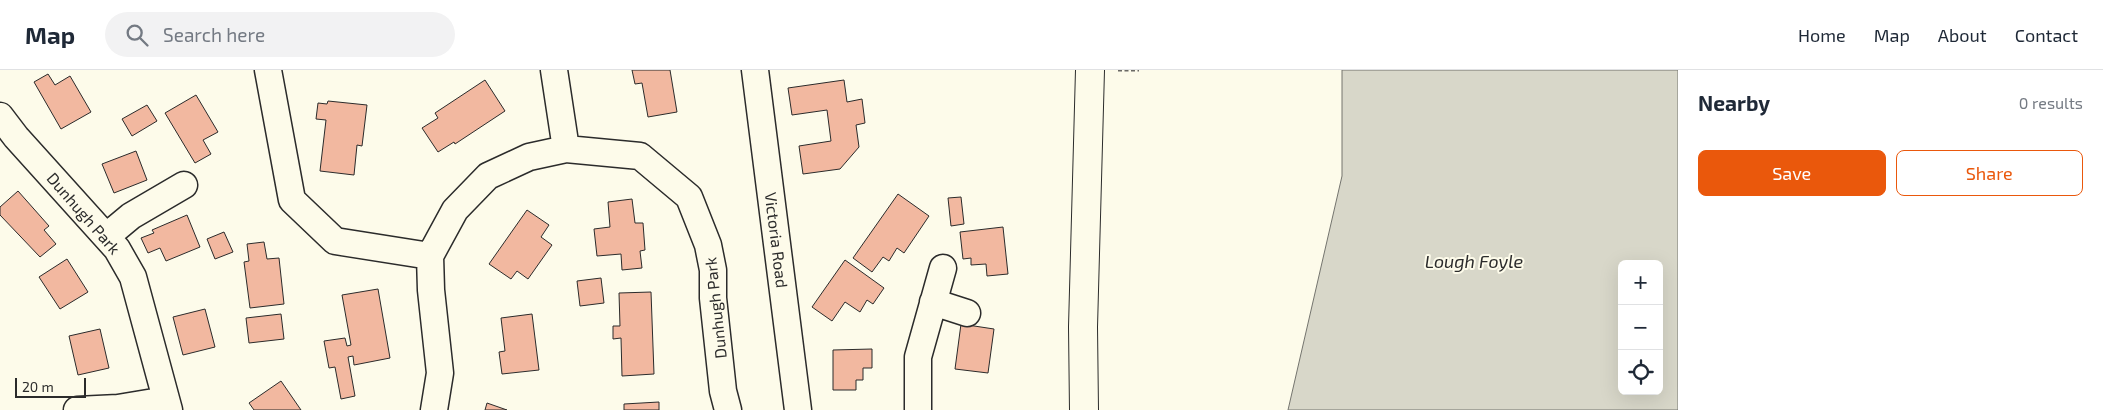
<!DOCTYPE html>
<html lang="en">
<head>
<meta charset="utf-8">
<style>
	body { margin:0; font-family:"Exo 2",sans-serif; background:#f2f2f3; color:#1f2937 }
	.controls { position:absolute; right:15px; bottom:15px; display:grid; overflow:hidden; border-radius:8px; box-shadow:0 5px 20px #0002 }
	.controls button { width:45px; height:45px; display:grid; place-items:center; padding:0; border:0; border-bottom:1px solid #e0e1e3; background:#fff; color:#1f2937; font:25px sans-serif }
	.scale { position:absolute; left:15px; bottom:12px; width:71px; box-sizing:border-box; padding-left:5px; border:2px solid #2b2b2b; border-top:0; font-size:14px; line-height:18px; white-space:nowrap; color:#2b2b2b; -webkit-text-stroke:4px #fdfbea; paint-order:stroke }
	.list { margin:0; padding:0; list-style:none }
	h2 { display:flex; justify-content:space-between; align-items:center; height:65px; margin:0; padding:0 20px; font-size:21px }
	h2 small { font-size:16px; font-weight:400; color:#747a83 }
	.actions { display:flex; gap:10px; padding:15px 20px }
	.actions a { flex:1; padding:11px 0; border:1px solid #ea580c; border-radius:8px; text-align:center; font-size:18px; color:#ea580c }
	.actions .main { background:#ea580c; color:#fff }
	.icon { flex:none; width:28px; height:28px; fill:none; stroke:currentColor; stroke-width:2; stroke-linecap:round; stroke-linejoin:round }
	.map { position:relative; flex:none; width:1678px; height:340px; overflow:hidden }
	header { display:flex; align-items:center; gap:30px; box-sizing:border-box; height:70px; padding:0 25px; background:#fff; border-bottom:1px solid #e0e1e3 }
	header strong { font-size:24px }
	nav { display:flex; gap:28px; margin-inline-start:auto; font-size:18px }
	.search { width:350px; height:45px; background:#f2f2f3; display:flex; align-items:center; gap:12px; box-sizing:border-box; padding:0 18px; border-radius:28px; color:#747a83; font-size:19px }
	main { display:flex }
	aside { flex:1; background:#fff }
	.map>svg:first-child { display:block }
	.water { fill:#d8d7c9; stroke:#74746e; fill-rule:evenodd }
	.building { fill:#f2b8a0; stroke:#2b2b2b }
	.lines { fill:none; stroke-linecap:round; stroke-linejoin:round }
	.minor-casing { stroke:#2b2b2b; stroke-width:29 }
	.highway-casing { stroke:#2b2b2b; stroke-width:30 }
	.path { stroke:#6a6964; stroke-width:3; stroke-dasharray:4 2.5; stroke-linecap:butt }
	.minor { stroke:#fdfbea; stroke-width:26 }
	.highway { stroke:#fdfbea; stroke-width:28 }
	.labels { text-anchor:middle; dominant-baseline:central; stroke-width:4; stroke-linejoin:round; paint-order:stroke }
	.street-label { font-size:16px; fill:#2b2b2b; stroke:#fdfbea }
	.water-label { font-size:18px; font-style:italic; fill:#2b2b2b; stroke:#fdfbea }
</style>
</head>
<body>
<header>
<strong>Map</strong>
<div class="search"><svg class="icon" aria-label="search" viewBox="0 0 24 24"><circle cx="10" cy="10" r="6"/><path d="M15 15l6 6"/></svg>Search here</div>
<nav><a>Home</a><a>Map</a><a>About</a><a>Contact</a></nav>
</header>
<main>
<div class="map">
<svg width="1678" height="340" viewBox="0 0 1678 340">
	<rect width="100%" height="100%" fill="#fdfbea"/>
	<!-- water -->
	<path class="water" d="M 1342,0 L 1678,0 L 1678,340 L 1288,340 L 1342,106 ZM 1622,194 L 1659,194 L 1659,321 L 1622,321 Z"/>
	<!-- building -->
	<path class="building" d="M 632,0 L 670,0 L 677,42 L 648,47 L 642,13 L 635,14 Z
		M 48,4 L 55,15 L 70,6 L 91,42 L 61,59 L 34,12 Z
		M 485,10 L 505,41 L 455,74 L 454,72 L 438,82 L 422,58 L 438,48 L 435,43 Z
		M 844,10 L 847,32 L 862,29 L 865,53 L 856,55 L 859,77 L 840,99 L 803,104 L 799,76 L 831,71 L 827,40 L 792,45 L 788,18 Z
		M 196,25 L 218,62 L 203,70 L 211,84 L 195,93 L 165,43 Z
		M 328,31 L 367,35 L 362,76 L 357,75 L 354,105 L 320,101 L 326,50 L 316,49 L 318,33 L 327,34 Z
		M 147,35 L 157,51 L 132,66 L 122,49 Z
		M 136,81 L 147,110 L 114,123 L 102,94 Z
		M 18,121 L 49,156 L 44,160 L 56,174 L 40,187 L 0,145 L 0,137 Z
		M 898,124 L 929,146 L 904,183 L 897,178 L 889,191 L 883,187 L 872,202 L 853,188 Z
		M 961,127 L 964,154 L 951,156 L 948,128 Z
		M 632,129 L 635,153 L 643,153 L 645,180 L 640,181 L 642,198 L 622,200 L 621,184 L 597,186 L 594,159 L 610,157 L 608,132 Z
		M 527,140 L 549,155 L 541,167 L 552,175 L 528,209 L 517,201 L 511,209 L 489,194 Z
		M 187,145 L 200,177 L 166,191 L 160,178 L 148,183 L 141,168 L 154,163 L 152,160 Z
		M 1003,157 L 1008,204 L 987,206 L 986,194 L 971,195 L 971,188 L 963,189 L 960,162 Z
		M 224,162 L 233,182 L 215,189 L 207,169 Z
		M 264,172 L 267,189 L 279,188 L 284,234 L 250,238 L 244,192 L 249,191 L 247,174 Z
		M 67,189 L 88,222 L 60,239 L 39,207 Z
		M 845,190 L 884,218 L 873,234 L 867,230 L 860,242 L 845,232 L 832,251 L 812,237 Z
		M 601,208 L 604,233 L 580,236 L 577,211 Z
		M 378,219 L 390,288 L 354,295 L 353,286 L 348,287 L 355,326 L 341,329 L 335,297 L 329,298 L 324,271 L 345,268 L 347,276 L 351,275 L 342,225 Z
		M 651,222 L 654,304 L 622,306 L 621,268 L 613,269 L 613,256 L 620,256 L 619,223 Z
		M 205,239 L 215,277 L 183,285 L 173,247 Z
		M 281,244 L 284,269 L 249,273 L 246,248 Z
		M 532,244 L 539,300 L 502,304 L 499,282 L 505,281 L 501,248 Z
		M 961,254 L 994,259 L 988,303 L 955,299 Z
		M 100,259 L 109,298 L 78,305 L 69,266 Z
		M 872,279 L 872,298 L 863,298 L 863,310 L 856,310 L 856,320 L 833,320 L 833,280 Z
		M 281,311 L 301,340 L 254,340 L 249,333 Z
		M 659,332 L 659,340 L 624,340 L 624,334 Z
		M 487,333 L 507,340 L 485,340 Z"/>
	<g class="lines">
		<!-- minor casing -->
		<g class="minor-casing">
			<path id="minor" d="M 268,0 L 292,130 L 335,171 L 430,186
				M 554,0 L 566,79
				M 755,0 L 798,340
				M 0,46 L 16,67 L 117,179 L 133,207 L 169,340
				M 107,166 L 131,146 L 184,115
				M 933,232 L 967,243
				M 77,340 L 118,338 L 166,330
				M 434,340 L 440,303 L 431,220 L 430,186 L 455,140 L 488,106 L 529,87 L 566,79 L 640,86 L 689,127 L 708,175 L 713,200 L 713,228 L 723,321 L 728,340
				M 918,340 L 918,287 L 943,198"/>
		</g>
		<!-- highway casing -->
		<g class="highway-casing">
			<path id="highway" d="M 1084,340 L 1083,257 L 1090,0"/>
		</g>
		<!-- path -->
		<path class="path" d="M 1118,0 L 1139,0"/>
		<!-- minor -->
		<use href="#minor" class="minor"/>
		<!-- highway -->
		<use href="#highway" class="highway"/>
	</g>
	<g class="labels">
		<!-- street labels -->
		<g class="street-label">
			<text transform="translate(84 143) rotate(49)">Dunhugh Park</text>
			<text transform="translate(777 170) rotate(83)">Victoria Road</text>
			<text transform="translate(715 238) rotate(-96)">Dunhugh Park</text>
		</g>
		<!-- water labels -->
		<g class="water-label">
			<text x="1474" y="191">Lough Foyle</text>
		</g>
	</g>
</svg>
<div class="controls">
<button>+</button>
<button>−</button>
<button><svg class="icon" aria-label="locate" viewBox="0 0 24 24"><circle cx="12" cy="12" r="6"/><path d="M12 2v4M12 18v4M2 12h4M18 12h4"/></svg></button>
</div>
<div class="scale">20 m</div>
</div>
<aside>
<h2>Nearby<small>0 results</small></h2>
<ul class="list">
</ul>
<div class="actions"><a class="main">Save</a><a>Share</a></div>
</aside>
</main>
</body>
</html>
